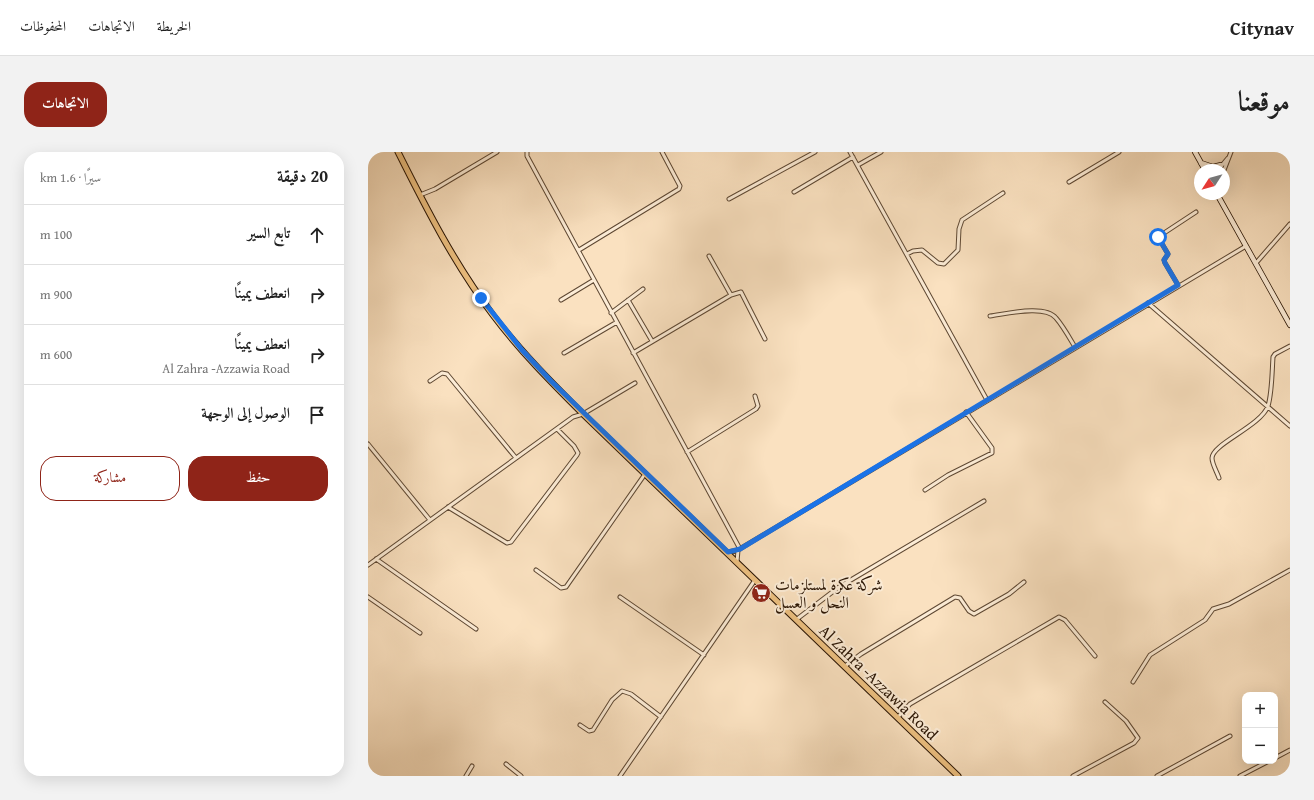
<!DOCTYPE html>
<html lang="ar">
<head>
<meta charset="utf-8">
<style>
	body { margin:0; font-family:"Gentium Book Plus",Amiri,serif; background:#f2f2f2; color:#222; direction:rtl }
	.controls { position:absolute; right:12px; bottom:12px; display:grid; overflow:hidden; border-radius:8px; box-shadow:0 4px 16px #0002 }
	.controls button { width:36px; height:36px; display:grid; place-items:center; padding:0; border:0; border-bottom:1px solid #e0e0e0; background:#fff; color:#222; font:20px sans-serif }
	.compass { position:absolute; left:826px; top:12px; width:36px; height:36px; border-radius:50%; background:#fff; box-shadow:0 4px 16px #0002; rotate:234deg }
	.stop { position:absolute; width:12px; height:12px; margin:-9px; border:3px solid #1a73e8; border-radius:50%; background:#fff }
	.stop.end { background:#1a73e8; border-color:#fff; box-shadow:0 1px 4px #0008 }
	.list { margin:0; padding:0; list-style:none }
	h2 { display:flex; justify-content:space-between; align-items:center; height:52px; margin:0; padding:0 16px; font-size:17px }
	h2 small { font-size:13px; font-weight:400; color:#767676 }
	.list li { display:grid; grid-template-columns:26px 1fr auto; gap:12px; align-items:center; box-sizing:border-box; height:60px; padding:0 16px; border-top:1px solid #e0e0e0 }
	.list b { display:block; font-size:15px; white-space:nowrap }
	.list p { margin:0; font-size:13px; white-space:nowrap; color:#767676 }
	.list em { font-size:13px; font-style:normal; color:#767676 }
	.actions { display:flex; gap:8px; padding:12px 16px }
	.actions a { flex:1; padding:9px 0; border:1px solid #8f2418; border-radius:16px; text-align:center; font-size:14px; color:#8f2418 }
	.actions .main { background:#8f2418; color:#fff }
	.icon { flex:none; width:22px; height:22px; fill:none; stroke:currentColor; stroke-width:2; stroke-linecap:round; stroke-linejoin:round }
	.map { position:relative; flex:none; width:922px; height:624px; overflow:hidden; direction:ltr; border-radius:16px }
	header { display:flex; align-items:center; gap:24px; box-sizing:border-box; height:56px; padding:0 20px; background:#fff; border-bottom:1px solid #e0e0e0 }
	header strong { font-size:19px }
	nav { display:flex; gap:22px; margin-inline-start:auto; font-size:14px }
	.intro { display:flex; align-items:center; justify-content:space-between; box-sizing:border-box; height:96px; padding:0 24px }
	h1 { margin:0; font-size:28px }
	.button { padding:10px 18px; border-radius:16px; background:#8f2418; color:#fff; font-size:14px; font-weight:700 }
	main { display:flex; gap:24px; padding:0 24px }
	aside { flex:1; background:#fff; border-radius:16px; box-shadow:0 4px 16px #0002 }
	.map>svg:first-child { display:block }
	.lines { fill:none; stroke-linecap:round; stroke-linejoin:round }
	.street-casing { stroke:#5e4833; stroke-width:5 }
	.secondary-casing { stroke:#2a1504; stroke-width:6 }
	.primary-casing { stroke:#2a1504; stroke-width:7 }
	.street { stroke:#fcecd6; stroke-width:3 }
	.secondary { stroke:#fcecd6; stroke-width:4.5 }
	.primary { stroke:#edc080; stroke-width:5 }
	.route { stroke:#1a73e8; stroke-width:5 }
	.labels { text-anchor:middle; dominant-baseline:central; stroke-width:4; stroke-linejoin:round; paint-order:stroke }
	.poi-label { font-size:16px; fill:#2a1504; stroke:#fcecd6; text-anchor:start }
	.street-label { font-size:16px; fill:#2a1504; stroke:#fcecd6 }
</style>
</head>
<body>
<header>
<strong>Citynav</strong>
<nav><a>الخريطة</a><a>الاتجاهات</a><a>المحفوظات</a></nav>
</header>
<div class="intro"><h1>موقعنا</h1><a class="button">الاتجاهات</a></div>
<main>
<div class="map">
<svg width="922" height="624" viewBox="0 0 922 624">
	<rect width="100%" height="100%" fill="#fae1c0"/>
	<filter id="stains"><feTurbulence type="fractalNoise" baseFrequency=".005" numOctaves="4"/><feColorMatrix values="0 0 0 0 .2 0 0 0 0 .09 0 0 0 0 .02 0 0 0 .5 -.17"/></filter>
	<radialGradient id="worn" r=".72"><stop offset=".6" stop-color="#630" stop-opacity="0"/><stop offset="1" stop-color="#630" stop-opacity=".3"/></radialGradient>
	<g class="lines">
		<!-- street casing -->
		<g class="street-casing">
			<path id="street" d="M 159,0 L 159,4 L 372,397
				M 482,0 L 619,248
				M 490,13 L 513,0
				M 850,18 L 860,6
				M 856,18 L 863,0
				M 701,30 L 751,0
				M 426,40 L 485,5
				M 52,43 L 67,37 L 129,0
				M 361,47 L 447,0
				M 211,98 L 311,37 L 312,34 L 294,0
				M 539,102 L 545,99 L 554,98 L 570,111 L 576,112 L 590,98 L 591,77 L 594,68 L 635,41
				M 888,111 L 922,72
				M 810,133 L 797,111 L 796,108 L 800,102 L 790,85 L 828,60
				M 363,143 L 373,140 L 397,187
				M 193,148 L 226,128
				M 260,148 L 284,189
				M 780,151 L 922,274
				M 243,161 L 275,137
				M 622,164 C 638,162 677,152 688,166 C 695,174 701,185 707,195
				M 196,201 L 249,170
				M 265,201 L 363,143 L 341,104
				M 62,229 L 74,221 L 79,222 L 148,306
				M 0,292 L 62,368
				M 319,300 L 388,257 L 390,254 L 387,244
				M 851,326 C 849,320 844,312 844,306 C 844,292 893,274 900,254 C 904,241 904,220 905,205 L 907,202 L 922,194
				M 557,338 L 580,323 L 624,301 L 624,296 L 598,260
				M 80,355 L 139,391 L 143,390 L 209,303 L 210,301 L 206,294 L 189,277
				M 360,400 L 370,398 L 878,94
				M 8,407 L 108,477
				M 369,410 L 370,398
				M 0,413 L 205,265 L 215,262 L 267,231
				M 168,418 L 193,436 L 198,435 L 277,322
				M 0,445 L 52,481
				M 252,445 L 336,503
				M 429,467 L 471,435 L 616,349
				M 477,514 L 493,502 L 587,445 L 592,446 L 601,459 L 606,462 L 641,442 L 656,430
				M 765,530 L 782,503 L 837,468 L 845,457 L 861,452 L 922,418
				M 530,565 L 542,552 L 691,465 L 697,468 L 727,504
				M 212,573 L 221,579 L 225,578 L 244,548 L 254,539 L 263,542 L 293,565
				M 907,606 L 922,598
				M 138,612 L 153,624
				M 98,624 L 104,614
				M 252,624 L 387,428
				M 705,624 L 766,591 L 770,586 L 758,569 L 737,550
				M 789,624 L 862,584
				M 872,624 L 901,609"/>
		</g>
		<!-- secondary casing -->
		<g class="secondary-casing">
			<path id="secondary" d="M 827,0 L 837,18
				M 833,11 L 845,15 L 853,13
				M 849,42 L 922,173"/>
		</g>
		<!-- primary casing -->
		<g class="primary-casing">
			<path id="primary" d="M 30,0 C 58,56 87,113 125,163 C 152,199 184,231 215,262 L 590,624"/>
		</g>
		<!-- street -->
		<use href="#street" class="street"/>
		<!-- secondary -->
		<use href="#secondary" class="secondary"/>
		<!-- primary -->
		<use href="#primary" class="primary"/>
	</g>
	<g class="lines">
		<!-- route -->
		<path class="route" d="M 113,146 L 154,198 L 183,229 L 360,400 L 372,397 L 810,133 L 797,111 L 796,108 L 800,102 L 790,85"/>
	</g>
	<!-- icons -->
	<defs>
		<g id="supermarket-disc" transform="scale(1)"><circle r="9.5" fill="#8f2418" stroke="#fcecd6"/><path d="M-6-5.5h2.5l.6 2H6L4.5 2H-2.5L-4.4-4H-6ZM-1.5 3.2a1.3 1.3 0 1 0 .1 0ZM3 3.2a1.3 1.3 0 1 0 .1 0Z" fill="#fff"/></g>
	</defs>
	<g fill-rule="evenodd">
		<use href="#supermarket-disc" x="393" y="441"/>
	</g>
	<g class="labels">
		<!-- poi labels -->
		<g class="poi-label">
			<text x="407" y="432">شركة عكرة لمستلزمات<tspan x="407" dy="18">النحل و العسل</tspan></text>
		</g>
		<!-- street labels -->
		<g class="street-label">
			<text transform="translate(511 530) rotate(44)">Al Zahra -Azzawia Road</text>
		</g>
	</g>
	<rect width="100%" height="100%" filter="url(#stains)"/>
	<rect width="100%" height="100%" fill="url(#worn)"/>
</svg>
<div class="controls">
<button>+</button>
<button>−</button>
</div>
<svg class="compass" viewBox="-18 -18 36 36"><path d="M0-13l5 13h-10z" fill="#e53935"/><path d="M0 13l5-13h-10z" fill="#767676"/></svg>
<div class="stop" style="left:790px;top:85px"></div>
<div class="stop end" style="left:113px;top:146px"></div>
</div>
<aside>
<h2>20 دقيقة<small>سيرًا · 1.6 km</small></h2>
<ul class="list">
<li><svg class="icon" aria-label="ahead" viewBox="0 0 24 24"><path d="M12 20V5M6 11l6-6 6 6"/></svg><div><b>تابع السير</b></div><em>100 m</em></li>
<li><svg class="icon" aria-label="right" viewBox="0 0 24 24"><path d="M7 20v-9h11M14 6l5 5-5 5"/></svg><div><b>انعطف يمينًا</b></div><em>900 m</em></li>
<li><svg class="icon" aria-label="right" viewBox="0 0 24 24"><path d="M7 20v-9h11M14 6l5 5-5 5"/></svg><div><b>انعطف يمينًا</b><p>Al Zahra -Azzawia Road</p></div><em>600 m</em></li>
<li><svg class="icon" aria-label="arrive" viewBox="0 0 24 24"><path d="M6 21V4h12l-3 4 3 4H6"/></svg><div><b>الوصول إلى الوجهة</b></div></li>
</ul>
<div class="actions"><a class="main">حفظ</a><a>مشاركة</a></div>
</aside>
</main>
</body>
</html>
